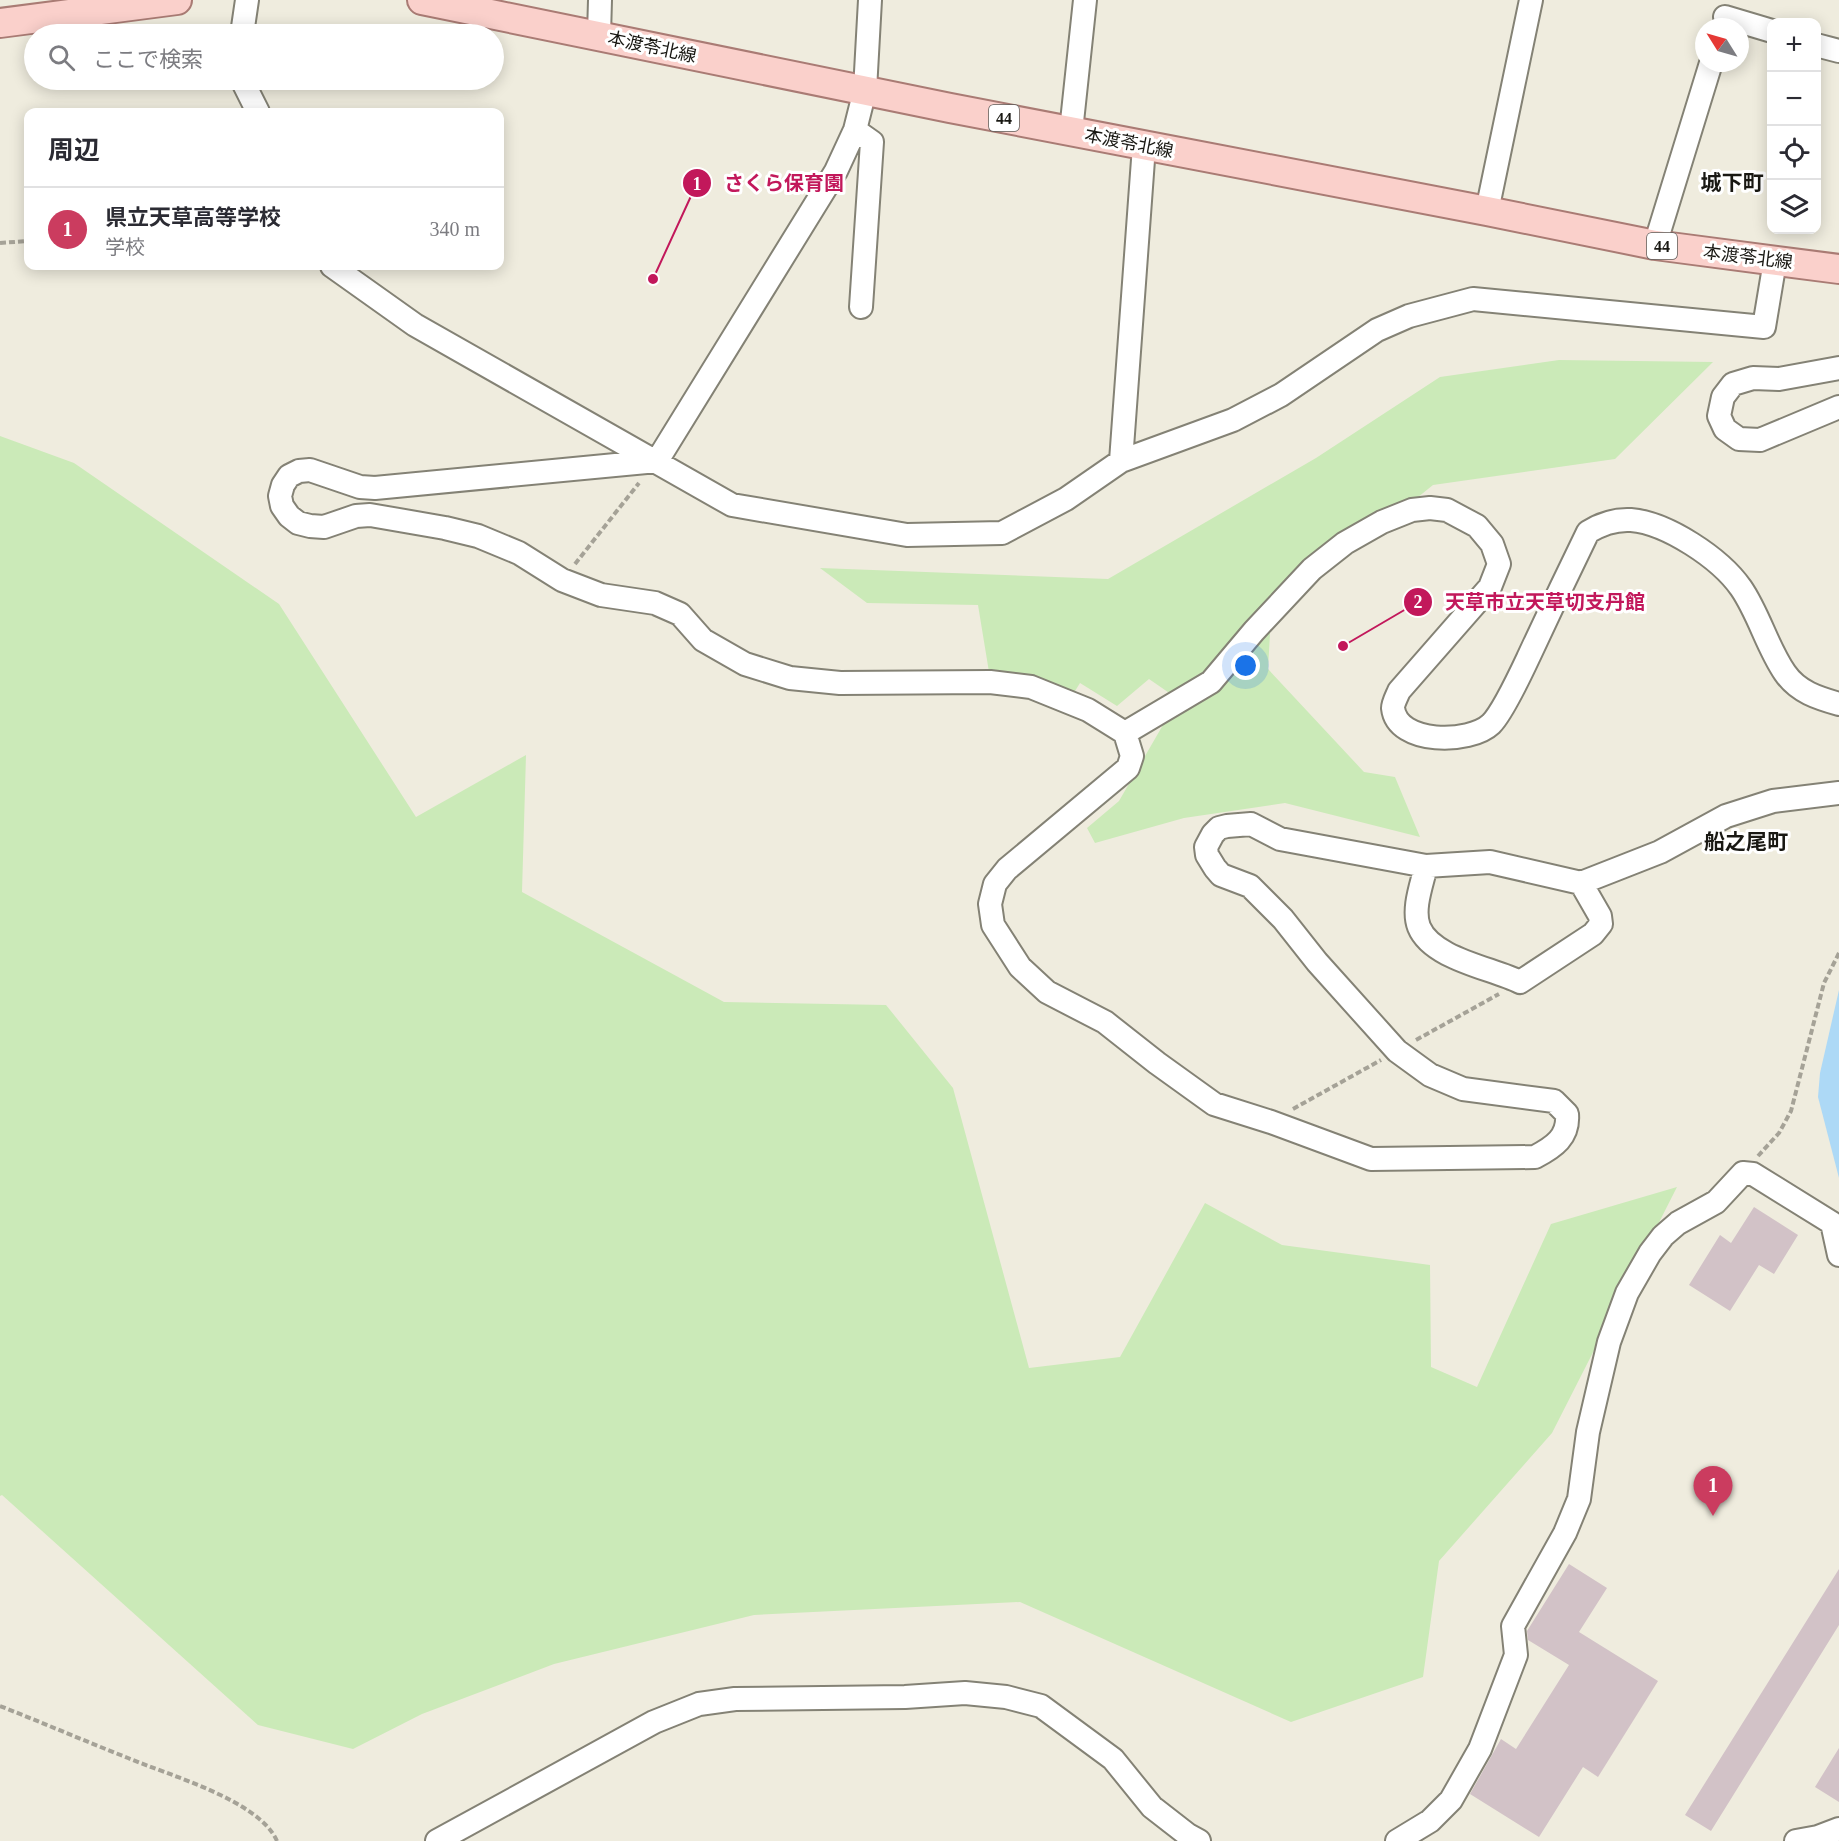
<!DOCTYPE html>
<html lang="ja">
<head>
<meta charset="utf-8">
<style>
	body { margin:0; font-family:"Times New Roman","Noto Sans JP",serif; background:#f7f7f7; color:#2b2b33 }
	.controls { position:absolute; right:18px; top:18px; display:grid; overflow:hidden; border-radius:12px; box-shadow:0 3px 15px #0003 }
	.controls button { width:54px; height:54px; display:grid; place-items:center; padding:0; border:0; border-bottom:2px solid #e1e1e2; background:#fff; color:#2b2b33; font:30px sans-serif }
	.compass { position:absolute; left:1695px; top:18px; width:54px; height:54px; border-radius:50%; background:#fff; box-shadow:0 3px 15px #0003; rotate:307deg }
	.you { position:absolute; left:1246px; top:666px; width:21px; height:21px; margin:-15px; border:4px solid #fff; border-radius:50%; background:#1a73e8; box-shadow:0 0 0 9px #1a73e833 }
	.badge { display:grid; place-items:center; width:39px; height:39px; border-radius:50%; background:#cb3c5f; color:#fff; font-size:20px; font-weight:700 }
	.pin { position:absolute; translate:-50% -50px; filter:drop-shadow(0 2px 3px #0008) }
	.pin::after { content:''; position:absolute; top:32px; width:21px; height:18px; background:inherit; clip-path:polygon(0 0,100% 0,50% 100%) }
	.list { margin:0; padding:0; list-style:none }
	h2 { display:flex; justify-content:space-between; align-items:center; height:78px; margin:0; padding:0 24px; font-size:26px }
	h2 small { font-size:20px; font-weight:400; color:#7c7c81 }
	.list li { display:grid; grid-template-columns:39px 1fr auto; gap:18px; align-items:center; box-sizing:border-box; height:84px; padding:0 24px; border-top:2px solid #e1e1e2 }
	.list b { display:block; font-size:22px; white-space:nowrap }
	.list p { margin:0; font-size:20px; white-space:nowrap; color:#7c7c81 }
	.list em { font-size:20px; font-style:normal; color:#7c7c81 }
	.icon { flex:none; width:33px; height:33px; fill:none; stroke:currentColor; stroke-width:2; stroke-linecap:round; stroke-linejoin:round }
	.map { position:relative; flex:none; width:1839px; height:1841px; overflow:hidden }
	.search { position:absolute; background:#fff; box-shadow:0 3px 15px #0003; left:24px; top:24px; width:480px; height:66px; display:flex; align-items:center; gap:15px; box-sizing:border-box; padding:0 21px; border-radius:33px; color:#7c7c81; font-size:22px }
	.panel { position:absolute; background:#fff; box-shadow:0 3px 15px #0003; left:24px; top:108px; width:480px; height:162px; border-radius:12px }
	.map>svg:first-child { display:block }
	.green { fill:#cbeab8 }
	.water { fill:#add9f6 }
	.building { fill:#d2c2c7 }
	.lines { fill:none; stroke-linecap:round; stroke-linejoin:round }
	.minor-casing { stroke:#848275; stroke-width:26 }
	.major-casing { stroke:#a97b74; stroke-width:32 }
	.path { stroke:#a5a297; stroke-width:4; stroke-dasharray:6 3; stroke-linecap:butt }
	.minor { stroke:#fff; stroke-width:22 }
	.major { stroke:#fad0cb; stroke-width:28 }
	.labels { text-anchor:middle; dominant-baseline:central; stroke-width:6; stroke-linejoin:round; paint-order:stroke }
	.shield { fill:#fff; stroke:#5e5d5a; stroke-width:1.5 }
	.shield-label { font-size:16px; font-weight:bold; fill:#191813 }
	.street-label { font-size:18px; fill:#191813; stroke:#fff }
	.quarter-label { font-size:21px; font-weight:bold; fill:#191813; stroke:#fff }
	.leader { fill:none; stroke:#c2185b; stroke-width:2 }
	.callout-dot { fill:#c2185b; stroke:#fff; stroke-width:2 }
	.mark-label { font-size:18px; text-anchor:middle; font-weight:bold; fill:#fff }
	.callout-label { font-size:20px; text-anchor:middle; font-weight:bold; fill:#c2185b; stroke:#fff; stroke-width:6; stroke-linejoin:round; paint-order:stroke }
</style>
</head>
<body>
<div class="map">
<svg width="1839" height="1841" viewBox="0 0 1839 1841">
	<rect width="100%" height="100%" fill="#efecde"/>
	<!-- green -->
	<path class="green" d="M 1559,360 L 1713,362 L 1615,459 L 1433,485 L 1271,616 L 1268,669 L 1364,772 L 1395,777 L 1420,837 L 1285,803 L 1184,818 L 1095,843 L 1087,828 L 1119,801 L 1178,699 L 1149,679 L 1117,706 L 1080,683 L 1065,707 L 989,672 L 978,605 L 867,603 L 820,568 L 1108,579 L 1316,458 L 1440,377 Z
		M 0,436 L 74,463 L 279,604 L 416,817 L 526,755 L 522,892 L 724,1002 L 886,1005 L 953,1088 L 1029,1368 L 1120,1357 L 1205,1203 L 1282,1245 L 1430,1265 L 1431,1367 L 1477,1387 L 1551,1224 L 1677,1187 L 1552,1433 L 1439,1561 L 1423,1677 L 1291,1722 L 1020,1602 L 754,1615 L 554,1664 L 422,1714 L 353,1749 L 258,1725 L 2,1495 L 0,1496 Z"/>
	<!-- water -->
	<path class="water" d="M 1839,990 L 1839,1178 L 1818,1097 L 1820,1073 Z"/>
	<!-- building -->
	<path class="building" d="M 1754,1207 L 1798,1235 L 1774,1274 L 1759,1265 L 1730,1311 L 1689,1285 L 1720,1235 L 1731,1243 Z
		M 1569,1564 L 1607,1588 L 1579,1632 L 1658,1681 L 1598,1777 L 1583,1767 L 1539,1837 L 1470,1794 L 1501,1739 L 1516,1749 L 1569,1665 L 1528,1640 L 1527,1631 Z
		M 1839,1569 L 1839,1625 L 1711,1831 L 1685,1815 Z
		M 1839,1748 L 1839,1802 L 1815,1787 Z"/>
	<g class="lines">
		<!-- minor casing -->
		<g class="minor-casing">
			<path id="minor" d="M 1725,17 L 1772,31
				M 242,34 L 247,0
				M 599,35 L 600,0
				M 1816,45 L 1839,51
				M 242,80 L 258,112
				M 855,130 L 872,142 L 861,307
				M 1071,131 L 1085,0
				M 1487,211 L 1531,0
				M 1655,245 L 1711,63
				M 332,266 L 415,325 L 732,505 L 907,535 L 1002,533 L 1066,499 L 1121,461 L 1233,420 L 1281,395 L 1377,330 L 1409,316 L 1473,299 L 1764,327 L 1775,261
				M 1839,368 L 1779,379 L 1753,378 L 1733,384 L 1723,397 L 1719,416 L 1725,429 L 1739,439 L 1760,440 L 1839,407
				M 657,461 L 375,488 L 360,487 L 310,470 L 299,471 L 289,476 L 283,485 L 280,496 L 282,506 L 289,516 L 298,523 L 310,526 L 324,527 L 356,516 L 370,515 L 445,528 L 478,536 L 519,553 L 562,580 L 601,595 L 655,603 L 680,614 L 703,640 L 745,664 L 790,678 L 840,683 L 990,682 L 1031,687 L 1088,710 L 1125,733 L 1132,756 L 1128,768 L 1007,869 L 995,884 L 990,904 L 993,925 L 1020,967 L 1047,992 L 1105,1022 L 1157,1063 L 1214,1104 L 1271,1122 L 1371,1159 L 1535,1157 C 1554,1147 1569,1137 1567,1114 L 1554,1101 L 1463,1089 L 1430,1075 L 1397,1051 L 1317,962 L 1283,919 L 1250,886 L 1221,875 L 1215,868 L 1207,855 L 1206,847 L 1213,834 L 1219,828 L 1227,826 L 1251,824 L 1280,839 L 1426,866 L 1490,862 L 1581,883 L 1660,852 L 1726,816 L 1773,801 L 1839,793
				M 657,461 L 836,171 L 855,130 L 865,90 L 870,0
				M 1121,461 L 1144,146
				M 1125,733 L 1211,682 L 1254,631 L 1312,569 L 1345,543 L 1382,522 L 1412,510 L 1430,508 L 1447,510 L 1477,526 L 1492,544 L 1499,564 L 1490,587 L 1399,691 C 1397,696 1393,703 1393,708 C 1397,745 1470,744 1491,724 C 1503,712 1521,673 1529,656 C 1548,615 1568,573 1588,532 C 1601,524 1615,519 1631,520 C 1667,523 1720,558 1741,588 C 1759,614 1767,647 1785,673 C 1798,692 1818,698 1839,704
				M 1426,866 C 1422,884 1412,909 1419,927 C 1432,959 1492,968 1520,982 L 1593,934 L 1601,924 L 1600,916 L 1581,883
				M 437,1841 L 654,1722 L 699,1704 L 735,1699 L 905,1697 L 965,1693 L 1006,1697 L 1041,1706 L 1113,1759 L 1152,1807 L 1188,1835 L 1199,1841
				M 1397,1841 L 1430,1821 L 1451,1800 L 1480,1749 L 1516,1655 L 1513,1626 L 1565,1533 L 1579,1499 L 1588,1432 L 1609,1342 L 1627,1293 L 1650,1253 L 1663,1236 L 1678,1223 L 1716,1202 L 1743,1173 L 1753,1174 L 1832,1223 L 1839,1255
				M 1796,1841 L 1818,1837 L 1839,1829"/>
		</g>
		<!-- major casing -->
		<g class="major-casing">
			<path id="major" d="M 422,0 L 950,108 L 1487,211 L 1655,245 L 1839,269
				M 0,23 L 177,0"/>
		</g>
		<!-- path -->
		<path class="path" d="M 0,243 L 28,241
			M 575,564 L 639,483
			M 1416,1040 L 1499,994
			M 1293,1109 L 1381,1060
			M 1758,1156 L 1779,1133 L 1791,1111 L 1824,983 L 1839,953
			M 0,1706 C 43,1723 85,1741 128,1758 C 168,1775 259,1800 277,1841"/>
		<!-- minor -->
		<use href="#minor" class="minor"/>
		<!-- major -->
		<use href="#major" class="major"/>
	</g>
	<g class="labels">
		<!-- shield labels -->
		<g class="shield">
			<rect x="989" y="105" width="30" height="26" rx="4.5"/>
			<rect x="1647" y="233" width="30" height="26" rx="4.5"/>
		</g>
		<g class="shield-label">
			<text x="1004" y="118">44</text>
			<text x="1662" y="246">44</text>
		</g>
		<!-- street labels -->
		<g class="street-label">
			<text transform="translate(652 47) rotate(12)">本渡苓北線</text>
			<text transform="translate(1129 143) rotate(11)">本渡苓北線</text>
			<text transform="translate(1748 257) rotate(7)">本渡苓北線</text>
		</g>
		<!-- quarter labels -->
		<g class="quarter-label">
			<text x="1732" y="183">城下町</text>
			<text x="1746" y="842">船之尾町</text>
		</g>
	</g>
	<!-- callouts -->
	<path class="leader" d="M653 279L697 183M1343 646L1418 602"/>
	<g class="callout-dot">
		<circle cx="653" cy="279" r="6"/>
		<circle cx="1343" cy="646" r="6"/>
		<circle cx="697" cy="183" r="15"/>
		<circle cx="1418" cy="602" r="15"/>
	</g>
	<g class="mark-label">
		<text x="697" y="190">1</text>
		<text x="1418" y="608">2</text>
	</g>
	<g class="callout-label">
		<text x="784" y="190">さくら保育園</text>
		<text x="1545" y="609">天草市立天草切支丹館</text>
	</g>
</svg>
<div class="controls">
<button>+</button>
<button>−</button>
<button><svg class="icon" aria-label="locate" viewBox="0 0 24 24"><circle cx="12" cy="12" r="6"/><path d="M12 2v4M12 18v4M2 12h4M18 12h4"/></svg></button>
<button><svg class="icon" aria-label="layers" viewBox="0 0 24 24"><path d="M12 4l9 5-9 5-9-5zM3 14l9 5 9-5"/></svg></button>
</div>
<svg class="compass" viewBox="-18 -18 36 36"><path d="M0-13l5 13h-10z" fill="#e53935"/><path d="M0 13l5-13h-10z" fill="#7c7c81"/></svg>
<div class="you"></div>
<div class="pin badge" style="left:1713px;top:1516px">1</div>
<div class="search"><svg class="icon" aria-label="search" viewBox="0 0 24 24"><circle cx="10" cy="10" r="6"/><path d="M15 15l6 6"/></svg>ここで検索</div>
<section class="panel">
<h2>周辺<small></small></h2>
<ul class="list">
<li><span class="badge">1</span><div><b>県立天草高等学校</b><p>学校</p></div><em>340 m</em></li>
</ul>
</section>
</div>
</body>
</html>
